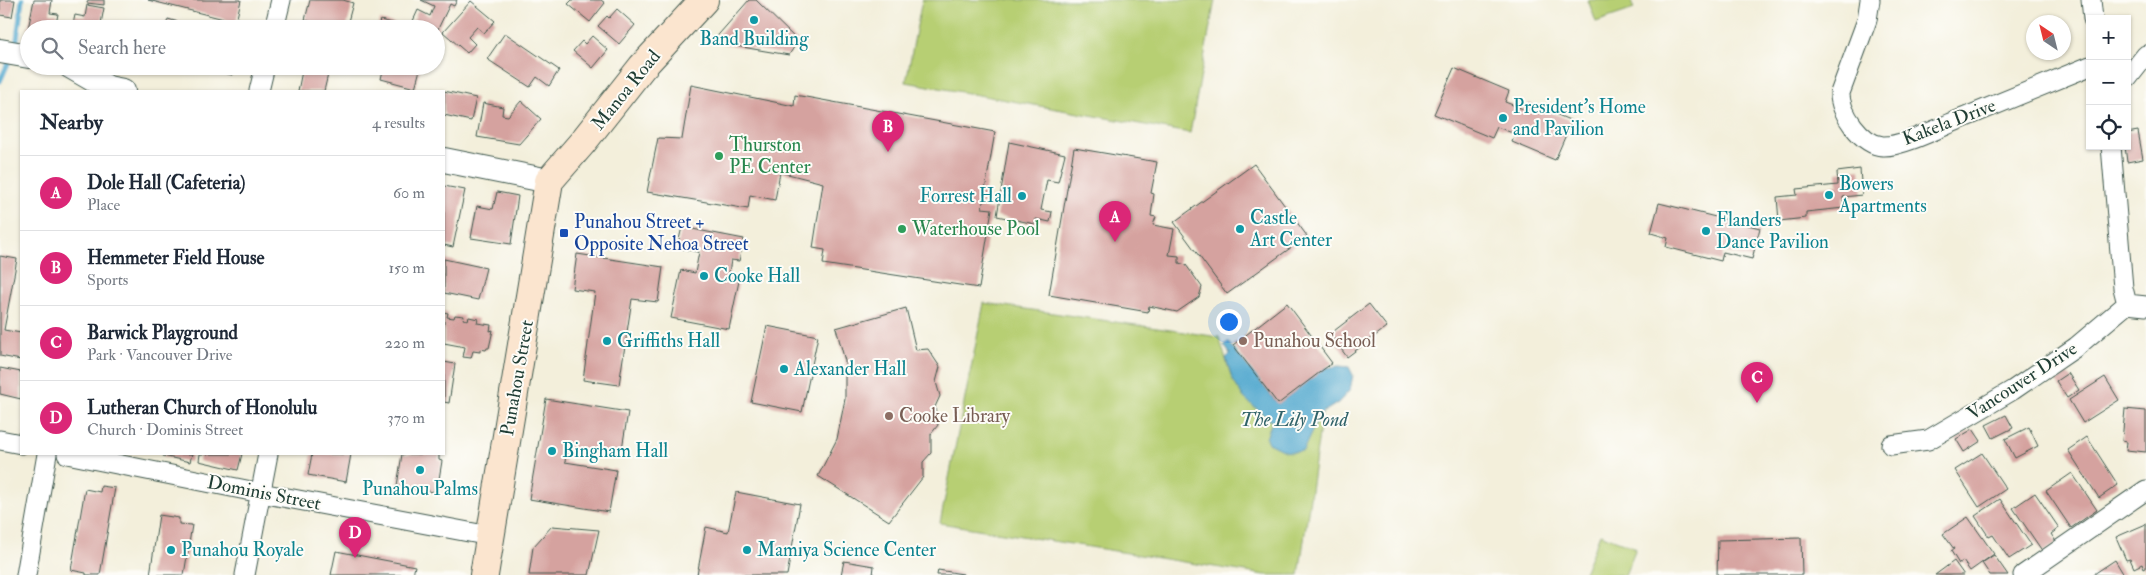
<!DOCTYPE html>
<html lang="en">
<head>
<meta charset="utf-8">
<style>
	body { margin:0; font-family:"IM FELL Double Pica",serif; background:#f2f2f3; color:#1f2937 }
	.controls { position:absolute; right:15px; top:15px; display:grid; overflow:hidden; border-radius:0px; box-shadow:0 1px 4px #0004 }
	.controls button { width:45px; height:45px; display:grid; place-items:center; padding:0; border:0; border-bottom:1px solid #e0e1e3; background:#fff; color:#1f2937; font:25px sans-serif }
	.compass { position:absolute; left:2026px; top:15px; width:45px; height:45px; border-radius:50%; background:#fff; box-shadow:0 1px 4px #0004; rotate:325deg }
	.you { position:absolute; left:1228px; top:321px; width:18px; height:18px; margin:-12px; border:4px solid #fff; border-radius:50%; background:#1a73e8; box-shadow:0 0 0 8px #1a73e833 }
	.badge { display:grid; place-items:center; width:32px; height:32px; border-radius:50%; background:#db2777; color:#fff; font-size:16px; font-weight:700 }
	.pin { position:absolute; translate:-50% -41px; filter:drop-shadow(0 1px 2px #0008) }
	.pin::after { content:''; position:absolute; top:26px; width:18px; height:15px; background:inherit; clip-path:polygon(0 0,100% 0,50% 100%) }
	.list { margin:0; padding:0; list-style:none }
	h2 { display:flex; justify-content:space-between; align-items:center; height:65px; margin:0; padding:0 20px; font-size:21px }
	h2 small { font-size:16px; font-weight:400; color:#747a83 }
	.list li { display:grid; grid-template-columns:32px 1fr auto; gap:15px; align-items:center; box-sizing:border-box; height:75px; padding:0 20px; border-top:1px solid #e0e1e3 }
	.list b { display:block; font-size:19px; white-space:nowrap }
	.list p { margin:0; font-size:16px; white-space:nowrap; color:#747a83 }
	.list em { font-size:16px; font-style:normal; color:#747a83 }
	.icon { flex:none; width:28px; height:28px; fill:none; stroke:currentColor; stroke-width:2; stroke-linecap:round; stroke-linejoin:round }
	.map { position:relative; flex:none; width:2146px; height:575px; overflow:hidden }
	.search { position:absolute; background:#fff; box-shadow:0 1px 4px #0004; left:20px; top:20px; width:425px; height:55px; display:flex; align-items:center; gap:12px; box-sizing:border-box; padding:0 18px; border-radius:28px; color:#747a83; font-size:19px }
	.panel { position:absolute; background:#fff; box-shadow:0 1px 4px #0004; left:20px; top:90px; width:425px; height:365px; border-radius:0px }
	.map>svg:first-child { display:block }
	.green { fill:#b7cf73; stroke:#6b8654 }
	.water { fill:#53a9cf; stroke:#397382 }
	.lines { fill:none; stroke-linecap:round; stroke-linejoin:round }
	.stream { stroke:#53a9cf; stroke-width:5 }
	.building { fill:#d5a29f }
	.minor-casing { stroke:#3f584d; stroke-width:21 }
	.tertiary-casing { stroke:#3f584d; stroke-width:26 }
	.secondary-casing { stroke:#3f584d; stroke-width:30 }
	.minor { stroke:#fff; stroke-width:19 }
	.tertiary { stroke:#fff; stroke-width:24 }
	.secondary { stroke:#fbe5cf; stroke-width:28 }
	.culture-dot { fill:#0f9aa8; stroke:#fdfcf7; stroke-width:2 }
	.leisure-dot { fill:#2e9e5b; stroke:#fdfcf7; stroke-width:2 }
	.transit-dot { fill:#1a4fb4; stroke:#fdfcf7; stroke-width:2 }
	.education-dot { fill:#8d6e63; stroke:#fdfcf7; stroke-width:2 }
	.labels { text-anchor:middle; dominant-baseline:central; stroke-width:4; stroke-linejoin:round; paint-order:stroke }
	.culture-label { font-size:19px; fill:#0d838f; stroke:#fdfcf7; text-anchor:start }
	.street-label { font-size:19px; fill:#1f3d34; stroke:#fdfcf7 }
	.leisure-label { font-size:19px; fill:#27864d; stroke:#fdfcf7; text-anchor:start }
	.transit-label { font-size:19px; fill:#164399; stroke:#fdfcf7; text-anchor:start }
	.education-label { font-size:19px; fill:#785e54; stroke:#fdfcf7; text-anchor:start }
	.water-label { font-size:20px; font-style:italic; fill:#31636a; stroke:#fdfcf7 }
</style>
</head>
<body>
<div class="map">
<svg width="2146" height="575" viewBox="0 0 2146 575">
	<rect width="100%" height="100%" fill="#fdfcf7"/>
	<filter id="ink" filterUnits="userSpaceOnUse"><feTurbulence type="fractalNoise" baseFrequency=".02" numOctaves="2"/><feDisplacementMap in="SourceGraphic" scale="10" xChannelSelector="R" yChannelSelector="G"/><feConvolveMatrix kernelMatrix="1 2 1 2 8 2 1 2 1" color-interpolation-filters="sRGB"/></filter>
	<filter id="wash" filterUnits="userSpaceOnUse"><feTurbulence type="fractalNoise" baseFrequency=".0096" numOctaves="4" result="noise"/><feDisplacementMap in="SourceGraphic" scale="20" xChannelSelector="R" yChannelSelector="G"/><feGaussianBlur stdDeviation="1.12" result="paint"/><feColorMatrix in="noise" values="0 0 0 0 0 0 0 0 0 0 0 0 0 0 0 0 0 1.4 0 .05"/><feComposite in="paint" operator="in"/></filter>
	<g filter="url(#wash)">
		<rect width="100%" height="100%" fill="#f3efdb"/>
		<!-- green -->
		<path class="green" d="M 922,0 L 1215,0 L 1190,133 L 906,82 Z
			M 1588,0 L 1631,0 L 1634,9 L 1596,22 Z
			M 984,303 L 1219,337 L 1232,379 L 1272,422 L 1268,431 L 1268,443 L 1277,447 L 1322,413 L 1299,575 L 1265,575 L 940,523 Z
			M 1600,534 L 1636,548 L 1625,575 L 1583,575 Z"/>
		<!-- water -->
		<path class="water" d="M 1228,342 L 1278,404 L 1325,368 L 1339,366 L 1349,367 L 1353,375 L 1350,390 L 1338,403 L 1320,414 L 1303,451 C 1285,454 1283,450 1268,443 L 1266,438 L 1272,422 L 1244,398 L 1232,379 L 1226,358 L 1230,354 L 1224,345 Z"/>
		<g class="lines">
			<!-- stream -->
			<path class="stream" d="M 16,47 L 22,0
				M 0,81 L 10,59"/>
		</g>
		<g id="blocks">
			<!-- building -->
			<path class="building" d="M 0,0 L 15,0 L 12,17 L 0,15 Z
				M 34,0 L 52,0 L 50,13 L 58,14 L 55,29 L 28,29 Z
				M 88,0 L 104,0 L 104,5 L 87,3 Z
				M 148,0 L 241,0 L 236,22 Z
				M 310,0 L 343,0 L 353,3 L 346,29 L 337,29 L 305,20 Z
				M 421,0 L 457,0 L 454,6 L 450,4 L 436,33 L 436,29 L 431,29 L 413,21 L 418,10 L 430,16 L 434,6 Z
				M 572,0 L 601,0 L 605,3 L 590,22 L 568,4 Z
				M 749,0 L 756,0 L 798,41 L 789,55 L 712,42 Z
				M 471,1 L 495,21 L 484,33 L 477,27 L 468,37 L 475,44 L 467,53 L 443,32 Z
				M 87,5 L 104,8 L 100,29 L 72,29 L 75,15 L 85,17 Z
				M 617,9 L 635,25 L 619,44 L 598,26 L 607,16 L 609,18 Z
				M 168,19 L 195,27 L 195,29 L 165,29 Z
				M 380,20 L 401,25 L 400,29 L 377,29 Z
				M 116,23 L 144,28 L 144,29 L 115,29 Z
				M 505,33 L 559,70 L 549,86 L 537,77 L 530,87 L 487,59 Z
				M 592,36 L 608,50 L 593,68 L 573,51 L 582,41 L 585,44 Z
				M 198,66 L 234,66 L 232,75 Z
				M 303,66 L 330,66 L 324,91 L 298,91 Z
				M 384,66 L 421,66 L 415,88 L 381,79 Z
				M 1454,68 L 1509,91 L 1505,102 L 1526,110 L 1529,103 L 1572,121 L 1555,160 L 1512,142 L 1515,134 L 1497,127 L 1492,138 L 1434,114 Z
				M 691,85 L 794,106 L 795,95 L 995,132 L 982,208 L 992,209 L 979,288 L 823,264 L 825,250 L 813,248 L 823,183 L 780,172 L 775,200 L 750,195 L 748,209 L 647,192 L 658,138 L 682,139 Z
				M 444,91 L 476,98 L 471,121 L 444,115 Z
				M 521,101 L 541,119 L 519,144 L 477,137 L 483,103 L 503,107 L 502,115 L 508,116 Z
				M 2138,131 L 2143,159 L 2127,162 L 2125,146 L 2127,146 L 2127,133 Z
				M 1009,142 L 1065,154 L 1058,182 L 1047,180 L 1041,210 L 1052,212 L 1050,222 L 1036,219 L 1035,224 L 997,216 Z
				M 1074,148 L 1157,162 L 1151,193 L 1154,194 L 1151,216 L 1156,217 L 1153,225 L 1174,229 L 1169,255 L 1179,256 L 1179,263 L 1186,265 L 1202,287 L 1199,297 L 1177,312 L 1149,306 L 1148,312 L 1049,295 Z
				M 1254,164 L 1307,236 L 1227,294 L 1174,222 Z
				M 1860,169 L 1862,195 L 1843,197 L 1844,208 L 1806,212 L 1806,218 L 1779,221 L 1777,197 L 1797,195 L 1796,189 L 1838,185 L 1837,172 Z
				M 444,186 L 465,190 L 453,247 L 444,245 Z
				M 497,192 L 518,196 L 511,244 L 471,238 L 477,206 L 493,209 Z
				M 1659,203 L 1760,228 L 1752,259 L 1723,252 L 1721,261 L 1666,247 L 1668,238 L 1651,233 Z
				M 682,227 L 744,239 L 739,261 L 731,260 L 728,279 L 739,281 L 729,329 L 671,318 L 681,270 L 695,273 L 699,252 L 677,248 Z
				M 577,254 L 663,267 L 658,302 L 632,299 L 619,385 L 583,380 L 595,292 L 572,289 Z
				M 0,256 L 17,259 L 4,330 L 21,333 L 21,360 L 0,356 Z
				M 444,259 L 486,268 L 478,300 L 444,293 Z
				M 1287,303 L 1332,363 L 1278,404 L 1233,345 Z
				M 1369,304 L 1387,327 L 1347,357 L 1330,334 Z
				M 906,308 L 916,350 L 928,349 L 940,367 L 936,382 L 940,396 L 935,407 L 938,425 L 931,434 L 931,453 L 923,462 L 923,477 L 889,521 L 818,476 L 837,439 L 845,399 L 845,361 L 836,328 Z
				M 444,312 L 448,313 L 447,317 L 454,318 L 455,315 L 464,316 L 463,319 L 468,320 L 469,317 L 478,319 L 477,323 L 491,325 L 490,331 L 493,330 L 489,348 L 487,348 L 486,350 L 480,349 L 480,352 L 473,351 L 471,358 L 463,357 L 465,347 L 444,343 Z
				M 767,326 L 818,336 L 802,412 L 751,402 Z
				M 444,362 L 455,364 L 449,403 L 444,402 Z
				M 0,368 L 21,372 L 21,399 L 0,394 Z
				M 2068,373 L 2079,390 L 2067,398 L 2056,381 Z
				M 2105,377 L 2119,400 L 2083,423 L 2069,400 Z
				M 546,399 L 628,412 L 621,455 L 567,447 L 565,462 L 616,470 L 609,512 L 529,499 Z
				M 2125,409 L 2146,411 L 2146,452 L 2126,450 L 2127,442 L 2122,441 Z
				M 2006,415 L 2013,428 L 1993,438 L 1986,425 Z
				M 2029,427 L 2038,446 L 2015,458 L 2005,439 Z
				M 1973,429 L 1981,441 L 1964,452 L 1956,439 Z
				M 2087,437 L 2118,485 L 2099,498 L 2068,450 Z
				M 1982,453 L 2006,489 L 1979,507 L 1955,470 Z
				M 163,454 L 192,454 L 190,462 L 163,456 Z
				M 200,454 L 242,454 L 238,470 L 199,461 Z
				M 312,454 L 351,454 L 346,482 L 308,475 Z
				M 402,454 L 439,454 L 439,460 L 442,461 L 439,479 L 435,479 L 434,492 L 397,486 Z
				M 2072,473 L 2097,510 L 2071,528 L 2046,491 Z
				M 101,486 L 115,488 L 100,575 L 86,575 L 86,573 L 71,570 L 85,489 L 100,492 Z
				M 736,492 L 800,504 L 787,575 L 697,575 L 706,527 L 728,532 Z
				M 2035,493 L 2059,528 L 2051,534 L 2057,543 L 2043,552 L 2013,508 Z
				M 2000,499 L 2031,545 L 2009,559 L 1993,535 L 1989,537 L 1975,516 Z
				M 159,515 L 179,518 L 179,524 L 192,525 L 184,575 L 150,575 Z
				M 1968,517 L 1994,554 L 1970,571 L 1963,561 L 1959,564 L 1951,551 L 1954,549 L 1943,534 Z
				M 2146,524 L 2146,568 L 2144,569 L 2142,564 L 2134,568 L 2130,559 L 2126,560 L 2116,537 Z
				M 552,526 L 599,530 L 589,575 L 529,575 L 533,547 Z
				M 1801,538 L 1802,575 L 1717,575 L 1718,540 Z
				M 336,551 L 415,566 L 413,575 L 331,575 Z
				M 1994,555 L 2008,575 L 1990,575 L 1982,563 Z
				M 2115,560 L 2124,575 L 2095,575 L 2094,574 Z
				M 844,561 L 874,566 L 873,575 L 841,575 Z
				M 1954,561 L 1964,575 L 1935,575 Z
				M 938,570 L 963,574 L 963,575 L 937,575 Z"/>
		</g>
	</g>
	<g filter="url(#ink)">
		<use href="#blocks" fill-opacity="0" stroke="#3f584d" stroke-width="1"/>
		<g class="lines">
			<!-- minor casing -->
			<g class="minor-casing">
				<path id="minor" d="M 1870,0 L 1867,20 L 1840,93 C 1839,112 1862,145 1883,146 C 1899,147 1935,130 1951,123 C 1998,104 2044,85 2090,66
					M 2091,0 L 2093,19
					M 274,29 L 281,0
					M 2127,79 L 2146,55
					M 259,91 L 265,66
					M 2111,146 L 2123,288 L 2127,304
					M 0,440 L 21,444
					M 1891,445 L 1928,440 L 2013,390 L 2076,347 L 2127,304 L 2146,306
					M 67,454 L 261,493 L 490,536
					M 26,575 L 47,454
					M 245,575 L 268,454
					M 2023,575 L 2146,490"/>
			</g>
			<!-- tertiary casing -->
			<g class="tertiary-casing">
				<path id="tertiary" d="M 0,51 L 29,56
					M 70,66 L 108,88 L 123,91
					M 444,160 L 549,181"/>
			</g>
			<!-- secondary casing -->
			<g class="secondary-casing">
				<path id="secondary" d="M 484,575 L 549,181 L 582,143 L 642,67 L 704,0"/>
			</g>
			<!-- minor -->
			<use href="#minor" class="minor"/>
			<!-- tertiary -->
			<use href="#tertiary" class="tertiary"/>
			<!-- secondary -->
			<use href="#secondary" class="secondary"/>
		</g>
	</g>
	<!-- markers -->
	<g class="culture-dot">
		<circle cx="754" cy="20" r="5"/>
		<circle cx="1503" cy="118" r="5"/>
		<circle cx="1829" cy="195" r="5"/>
		<circle cx="1022" cy="196" r="5"/>
		<circle cx="1240" cy="229" r="5"/>
		<circle cx="1706" cy="231" r="5"/>
		<circle cx="704" cy="276" r="5"/>
		<circle cx="607" cy="341" r="5"/>
		<circle cx="784" cy="369" r="5"/>
		<circle cx="552" cy="451" r="5"/>
		<circle cx="420" cy="470" r="5"/>
		<circle cx="171" cy="550" r="5"/>
		<circle cx="747" cy="550" r="5"/>
	</g>
	<g class="leisure-dot">
		<circle cx="719" cy="156" r="5"/>
		<circle cx="902" cy="229" r="5"/>
	</g>
	<rect class="transit-dot" x="559" y="228" width="10" height="10" rx="2.5"/>
	<g class="education-dot">
		<circle cx="1243" cy="341" r="5"/>
		<circle cx="889" cy="416" r="5"/>
	</g>
	<g class="labels">
		<!-- culture labels -->
		<g class="culture-label">
			<text x="754" y="39" text-anchor="middle">Band Building</text>
			<text x="1513" y="107">President's Home<tspan x="1513" dy="22">and Pavilion</tspan></text>
			<text x="1839" y="184">Bowers<tspan x="1839" dy="22">Apartments</tspan></text>
			<text x="1012" y="196" text-anchor="end">Forrest Hall</text>
			<text x="1250" y="218">Castle<tspan x="1250" dy="22">Art Center</tspan></text>
			<text x="1716" y="220">Flanders<tspan x="1716" dy="22">Dance Pavilion</tspan></text>
			<text x="714" y="276">Cooke Hall</text>
			<text x="617" y="341">Griffiths Hall</text>
			<text x="794" y="369">Alexander Hall</text>
			<text x="562" y="451">Bingham Hall</text>
			<text x="420" y="489" text-anchor="middle">Punahou Palms</text>
			<text x="181" y="550">Punahou Royale</text>
			<text x="757" y="550">Mamiya Science Center</text>
		</g>
		<!-- street labels -->
		<g class="street-label">
			<text transform="translate(626 90) rotate(-51)">Manoa Road</text>
			<text transform="translate(1949 122) rotate(-21)">Kakela Drive</text>
			<text transform="translate(517 378) rotate(-80)">Punahou Street</text>
			<text transform="translate(2022 381) rotate(-33)">Vancouver Drive</text>
			<text transform="translate(264 493) rotate(11)">Dominis Street</text>
		</g>
		<!-- leisure labels -->
		<g class="leisure-label">
			<text x="729" y="145">Thurston<tspan x="729" dy="22">PE Center</tspan></text>
			<text x="912" y="229">Waterhouse Pool</text>
		</g>
		<!-- transit labels -->
		<g class="transit-label">
			<text x="574" y="222">Punahou Street +<tspan x="574" dy="22">Opposite Nehoa Street</tspan></text>
		</g>
		<!-- education labels -->
		<g class="education-label">
			<text x="1253" y="341">Punahou School</text>
			<text x="899" y="416">Cooke Library</text>
		</g>
		<!-- water labels -->
		<g class="water-label">
			<text x="1294" y="419">The Lily Pond</text>
		</g>
	</g>
</svg>
<div class="controls">
<button>+</button>
<button>−</button>
<button><svg class="icon" aria-label="locate" viewBox="0 0 24 24"><circle cx="12" cy="12" r="6"/><path d="M12 2v4M12 18v4M2 12h4M18 12h4"/></svg></button>
</div>
<svg class="compass" viewBox="-18 -18 36 36"><path d="M0-13l5 13h-10z" fill="#e53935"/><path d="M0 13l5-13h-10z" fill="#747a83"/></svg>
<div class="you"></div>
<div class="pin badge" style="left:1115px;top:242px">A</div>
<div class="pin badge" style="left:888px;top:152px">B</div>
<div class="pin badge" style="left:1757px;top:403px">C</div>
<div class="pin badge" style="left:355px;top:558px">D</div>
<div class="search"><svg class="icon" aria-label="search" viewBox="0 0 24 24"><circle cx="10" cy="10" r="6"/><path d="M15 15l6 6"/></svg>Search here</div>
<section class="panel">
<h2>Nearby<small>4 results</small></h2>
<ul class="list">
<li><span class="badge">A</span><div><b>Dole Hall (Cafeteria)</b><p>Place</p></div><em>60 m</em></li>
<li><span class="badge">B</span><div><b>Hemmeter Field House</b><p>Sports</p></div><em>150 m</em></li>
<li><span class="badge">C</span><div><b>Barwick Playground</b><p>Park · Vancouver Drive</p></div><em>220 m</em></li>
<li><span class="badge">D</span><div><b>Lutheran Church of Honolulu</b><p>Church · Dominis Street</p></div><em>370 m</em></li>
</ul>
</section>
</div>
</body>
</html>
